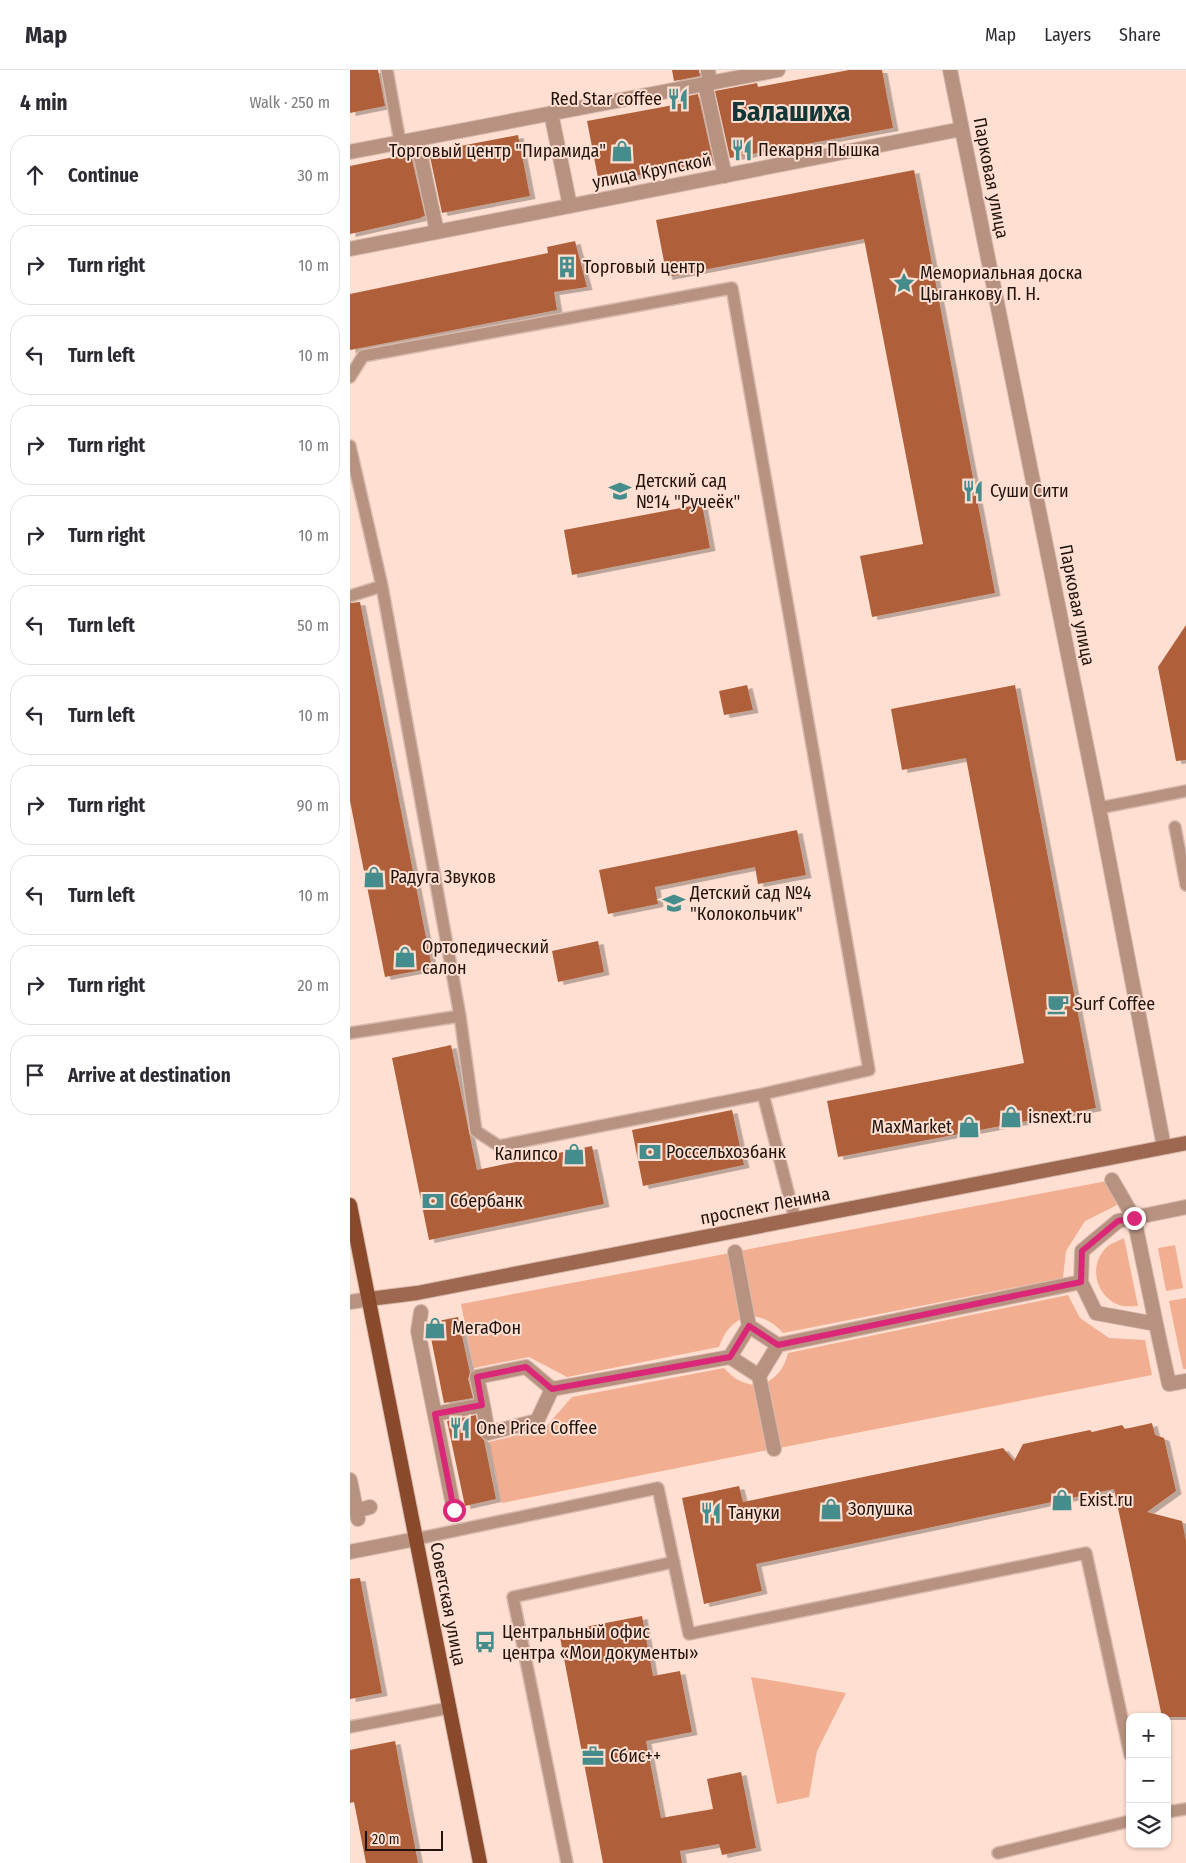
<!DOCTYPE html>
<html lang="en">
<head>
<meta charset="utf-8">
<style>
	body { margin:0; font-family:"Fira Sans Condensed",sans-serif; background:#f7f7f7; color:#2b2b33 }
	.controls { position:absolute; right:15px; bottom:15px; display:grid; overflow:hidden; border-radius:10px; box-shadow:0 1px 4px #0004 }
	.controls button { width:45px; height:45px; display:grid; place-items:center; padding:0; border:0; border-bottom:1px solid #e1e1e2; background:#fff; color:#2b2b33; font:25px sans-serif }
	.scale { position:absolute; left:15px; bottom:12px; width:78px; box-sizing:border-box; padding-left:5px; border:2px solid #21140e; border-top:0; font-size:14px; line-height:18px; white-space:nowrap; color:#21140e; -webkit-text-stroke:4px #ffdfd1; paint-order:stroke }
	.stop { position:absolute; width:15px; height:15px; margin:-11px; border:4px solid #db2777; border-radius:50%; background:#fff }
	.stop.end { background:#db2777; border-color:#fff; box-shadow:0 1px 5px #0008 }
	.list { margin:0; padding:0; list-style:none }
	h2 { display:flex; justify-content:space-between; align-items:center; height:65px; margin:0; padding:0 20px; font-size:21px }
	h2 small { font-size:16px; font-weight:400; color:#7c7c81 }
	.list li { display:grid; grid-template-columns:32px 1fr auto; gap:15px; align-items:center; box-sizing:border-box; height:80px; margin:0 10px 10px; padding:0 10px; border:1px solid #e1e1e2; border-radius:20px }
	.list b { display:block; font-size:19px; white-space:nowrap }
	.list em { font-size:16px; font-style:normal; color:#7c7c81 }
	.icon { flex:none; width:28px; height:28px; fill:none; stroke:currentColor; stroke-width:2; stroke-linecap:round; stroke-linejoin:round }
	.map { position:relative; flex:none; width:836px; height:1793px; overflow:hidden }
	header { display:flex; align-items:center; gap:30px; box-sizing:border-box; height:70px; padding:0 25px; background:#fff; border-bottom:1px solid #e1e1e2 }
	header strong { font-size:24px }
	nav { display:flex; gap:28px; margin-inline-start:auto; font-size:18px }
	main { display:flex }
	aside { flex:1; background:#fff }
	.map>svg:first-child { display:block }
	.green { fill:#f1ae90 }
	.building { fill:#af613b; filter:url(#shadow) }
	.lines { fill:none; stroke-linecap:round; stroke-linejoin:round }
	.service-casing { stroke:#d7baae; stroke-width:14 }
	.pedestrian-casing { stroke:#d7baae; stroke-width:16 }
	.minor-casing { stroke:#d7baae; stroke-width:16 }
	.tertiary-casing { stroke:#d7baae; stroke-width:16 }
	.secondary-casing { stroke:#d7baae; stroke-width:16 }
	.primary-casing { stroke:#d7baae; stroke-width:16 }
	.service { stroke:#b79281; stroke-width:11 }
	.pedestrian { stroke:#b79281; stroke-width:14 }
	.minor { stroke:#b79281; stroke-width:14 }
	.tertiary { stroke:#b79281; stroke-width:14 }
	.secondary { stroke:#9d684f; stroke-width:14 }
	.primary { stroke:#89492a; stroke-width:14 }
	.route { stroke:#db2777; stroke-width:6 }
	.labels { text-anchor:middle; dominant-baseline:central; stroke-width:4; stroke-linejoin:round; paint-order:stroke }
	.poi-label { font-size:18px; fill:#21140e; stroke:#ffdfd1; text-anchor:start }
	.street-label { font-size:18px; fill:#21140e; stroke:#ffdfd1 }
	.town-label { font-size:28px; font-weight:bold; fill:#133636; stroke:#ffdfd1 }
</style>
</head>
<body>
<header>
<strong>Map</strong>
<nav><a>Map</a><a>Layers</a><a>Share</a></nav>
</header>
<main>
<aside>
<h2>4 min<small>Walk · 250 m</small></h2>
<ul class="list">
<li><svg class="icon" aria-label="ahead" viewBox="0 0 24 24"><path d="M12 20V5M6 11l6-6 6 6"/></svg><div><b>Continue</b></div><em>30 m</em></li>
<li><svg class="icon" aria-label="right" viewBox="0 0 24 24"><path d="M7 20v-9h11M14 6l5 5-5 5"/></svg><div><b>Turn right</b></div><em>10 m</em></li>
<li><svg class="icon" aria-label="left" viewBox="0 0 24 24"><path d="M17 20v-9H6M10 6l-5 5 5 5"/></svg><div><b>Turn left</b></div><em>10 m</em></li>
<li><svg class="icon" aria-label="right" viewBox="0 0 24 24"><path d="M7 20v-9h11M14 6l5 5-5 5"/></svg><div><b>Turn right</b></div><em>10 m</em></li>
<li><svg class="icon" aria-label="right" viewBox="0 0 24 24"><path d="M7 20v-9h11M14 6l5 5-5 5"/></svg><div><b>Turn right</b></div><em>10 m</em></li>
<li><svg class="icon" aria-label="left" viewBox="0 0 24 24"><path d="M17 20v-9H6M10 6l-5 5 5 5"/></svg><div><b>Turn left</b></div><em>50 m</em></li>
<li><svg class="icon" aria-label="left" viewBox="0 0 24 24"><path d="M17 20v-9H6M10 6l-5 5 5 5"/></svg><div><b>Turn left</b></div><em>10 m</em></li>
<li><svg class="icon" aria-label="right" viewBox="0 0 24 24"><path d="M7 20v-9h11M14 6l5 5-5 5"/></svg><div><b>Turn right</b></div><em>90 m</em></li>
<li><svg class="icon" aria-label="left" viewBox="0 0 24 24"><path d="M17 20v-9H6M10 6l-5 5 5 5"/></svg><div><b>Turn left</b></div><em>10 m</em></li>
<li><svg class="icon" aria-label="right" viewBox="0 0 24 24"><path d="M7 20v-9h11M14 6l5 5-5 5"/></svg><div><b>Turn right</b></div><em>20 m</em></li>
<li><svg class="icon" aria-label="arrive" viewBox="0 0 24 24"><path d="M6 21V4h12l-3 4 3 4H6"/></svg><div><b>Arrive at destination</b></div></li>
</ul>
</aside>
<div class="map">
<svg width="836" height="1793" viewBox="0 0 836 1793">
	<defs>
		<filter id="shadow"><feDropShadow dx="5.5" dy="3" stdDeviation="0" flood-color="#0004"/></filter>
	</defs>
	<rect width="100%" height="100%" fill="#ffdfd1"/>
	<!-- green -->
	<path class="green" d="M 762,1110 L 767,1135 L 735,1151 L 716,1181 L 713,1208 L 433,1263 C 424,1253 416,1248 402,1246 L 389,1181 Z
		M 774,1168 L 788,1236 C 782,1236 774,1237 769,1235 C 745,1226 738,1194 757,1177 C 761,1173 769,1171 774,1168 Z
		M 825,1175 L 833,1218 L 816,1221 L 808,1178 Z
		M 380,1183 L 392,1248 C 379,1256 374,1263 369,1277 L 217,1307 L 179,1287 L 124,1298 L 111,1234 Z
		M 718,1225 L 730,1248 L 759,1268 L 795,1270 L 802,1305 L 429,1378 L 416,1313 C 429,1305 434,1298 438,1283 Z
		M 836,1228 L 836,1299 L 833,1299 L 819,1231 Z
		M 374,1298 C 384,1309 391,1313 405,1315 L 418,1380 L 152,1433 L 139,1372 L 194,1359 L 222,1327 Z
		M 401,1607 L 496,1623 L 467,1681 L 459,1727 L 427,1734 Z"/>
	<!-- building -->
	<path class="building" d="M 0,0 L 28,0 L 35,36 L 0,43 Z
		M 322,0 L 349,0 L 350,6 L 324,11 Z
		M 499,0 L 532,0 L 543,58 L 380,88 L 365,21 L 407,13 L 408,17 Z
		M 348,24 L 363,91 L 249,113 L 237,51 L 329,34 L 328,28 Z
		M 168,65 L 180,126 L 92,143 L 79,82 Z
		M 58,84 L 61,85 L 75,146 L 71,147 L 71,148 L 0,164 L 0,96 Z
		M 564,100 L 645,523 L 522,547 L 510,486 L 573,474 L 514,169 L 317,207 L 306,150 Z
		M 225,171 L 237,217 L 204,222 L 207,240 L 0,280 L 0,224 L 198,183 L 197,177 Z
		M 352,434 L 360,478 L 222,505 L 214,460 Z
		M 10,532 L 82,898 L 35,907 L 0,731 L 0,533 Z
		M 836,555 L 836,690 L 826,691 L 808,597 Z
		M 397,615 L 403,640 L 374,645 L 369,621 Z
		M 665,615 L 746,1038 L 488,1087 L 477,1031 L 674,993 L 616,688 L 552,700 L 541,639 Z
		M 447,760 L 456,805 L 408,814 L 405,797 L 305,817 L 308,834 L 258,844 L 249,800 Z
		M 248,871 L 254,902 L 208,912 L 202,881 Z
		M 101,975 L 127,1100 L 242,1076 L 254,1134 L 79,1170 L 42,988 Z
		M 382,1040 L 394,1095 L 293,1116 L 282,1060 Z
		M 108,1247 L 120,1303 L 118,1309 L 123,1328 L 94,1333 L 78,1253 Z
		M 126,1345 L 129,1365 L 134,1370 L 146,1429 L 115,1436 L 97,1351 Z
		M 802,1353 L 805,1365 L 814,1368 L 826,1421 L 797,1442 L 832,1451 L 836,1471 L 836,1647 L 812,1647 L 764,1419 L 406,1494 L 412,1521 L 354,1534 L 332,1428 L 389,1416 L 393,1432 L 653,1378 L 664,1391 L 673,1374 L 740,1360 L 742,1362 L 772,1355 L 775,1359 Z
		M 10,1508 L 32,1623 L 0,1629 L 0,1509 Z
		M 292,1546 L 303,1606 L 330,1601 L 342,1662 L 296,1671 L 311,1748 L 363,1739 L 357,1709 L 391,1702 L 406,1778 L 372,1785 L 369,1774 L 330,1781 L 332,1793 L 253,1793 L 209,1562 Z
		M 45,1671 L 68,1793 L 16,1793 L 4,1732 L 0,1733 L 0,1680 Z"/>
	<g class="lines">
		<!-- service casing -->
		<g class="service-casing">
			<path id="service" d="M 37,0 L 50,72
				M 0,307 L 13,286 L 382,218 L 519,1000 L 413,1024 L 149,1076 L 126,1061 L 110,946 L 32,516 L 0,376
				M 0,526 L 32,516
				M 749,738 L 836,721
				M 825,757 L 836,815
				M 0,963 L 110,946
				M 413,1024 L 445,1149
				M 66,1469 L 308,1418 L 339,1564 L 736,1483 L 780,1685
				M 0,1657 L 99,1638
				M 817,1742 L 836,1739
				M 648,1783 L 780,1751
				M 217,1793 L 163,1527 L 324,1492"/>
		</g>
		<!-- pedestrian casing -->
		<g class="pedestrian-casing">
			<path id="pedestrian" d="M 600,0 L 749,738
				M 355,14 L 375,106
				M 201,43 L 220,136
				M 67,69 L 87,162
				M 0,82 L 428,0
				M 0,179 L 612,59
				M 762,1110 L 784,1148 L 806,1254
				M 836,1137 L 768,1151 L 732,1181 L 731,1212 L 746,1243 L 806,1254 L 819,1314 L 836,1311
				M 385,1182 L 399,1256
				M 71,1242 L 68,1261 L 104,1440
				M 428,1275 L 731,1212
				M 409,1306 L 424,1379
				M 133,1335 L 138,1363 L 187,1351 L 202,1319
				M 85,1344 L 133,1335 L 127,1307 L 176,1297 L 202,1319 L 380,1287 L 409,1306 L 428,1275 L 399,1256 L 380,1287
				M 0,1410 L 8,1449
				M 6,1441 L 20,1437"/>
		</g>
		<!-- minor casing -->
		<g class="minor-casing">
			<path id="minor" d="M 358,0 L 360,13
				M 749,738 L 814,1077
				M 0,1232 L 19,1229"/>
		</g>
		<!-- tertiary casing -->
		<g class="tertiary-casing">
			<path id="tertiary" d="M 0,1482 L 66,1469"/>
		</g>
		<!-- secondary casing -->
		<g class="secondary-casing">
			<path id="secondary" d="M 19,1229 L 67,1223 L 836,1073"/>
		</g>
		<!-- primary casing -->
		<g class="primary-casing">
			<path id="primary" d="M 0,1135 L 130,1793"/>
		</g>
		<!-- service -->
		<use href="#service" class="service"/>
		<!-- pedestrian -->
		<use href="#pedestrian" class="pedestrian"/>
		<!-- minor -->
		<use href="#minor" class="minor"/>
		<!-- tertiary -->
		<use href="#tertiary" class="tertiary"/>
		<!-- secondary -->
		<use href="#secondary" class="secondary"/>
		<!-- primary -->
		<use href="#primary" class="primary"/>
	</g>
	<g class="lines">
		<!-- route -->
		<path class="route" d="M 104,1440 L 85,1344 L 132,1335 L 127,1307 L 176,1297 L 202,1319 L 380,1287 L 399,1256 L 428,1275 L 731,1212 L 732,1181 L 768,1151 L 784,1148"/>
	</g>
	<!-- icons -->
	<defs>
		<g id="restaurant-bare" transform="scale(1.725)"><path d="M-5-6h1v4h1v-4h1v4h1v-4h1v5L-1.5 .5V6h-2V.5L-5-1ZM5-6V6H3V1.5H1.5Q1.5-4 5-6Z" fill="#458d8d" stroke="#ffdfd1" stroke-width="2.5" paint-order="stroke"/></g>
		<g id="shop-bare" transform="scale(1.725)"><path d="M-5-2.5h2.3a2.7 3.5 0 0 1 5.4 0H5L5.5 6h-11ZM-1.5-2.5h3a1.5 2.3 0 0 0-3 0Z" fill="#458d8d" stroke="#ffdfd1" stroke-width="2.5" paint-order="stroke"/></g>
		<g id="building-bare" transform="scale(1.725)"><path d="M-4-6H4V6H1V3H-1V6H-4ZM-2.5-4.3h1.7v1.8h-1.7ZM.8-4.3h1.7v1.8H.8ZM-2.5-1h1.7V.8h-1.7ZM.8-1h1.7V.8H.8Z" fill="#458d8d" stroke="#ffdfd1" stroke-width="2.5" paint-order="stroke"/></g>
		<g id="sight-bare" transform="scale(1.725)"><path d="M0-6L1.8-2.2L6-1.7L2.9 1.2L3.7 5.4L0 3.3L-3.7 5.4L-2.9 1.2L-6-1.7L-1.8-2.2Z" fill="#458d8d" stroke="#ffdfd1" stroke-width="2.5" paint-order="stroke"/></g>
		<g id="school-bare" transform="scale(1.725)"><path d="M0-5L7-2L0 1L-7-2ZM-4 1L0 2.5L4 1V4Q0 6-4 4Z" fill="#458d8d" stroke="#ffdfd1" stroke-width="2.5" paint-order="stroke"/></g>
		<g id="cafe-bare" transform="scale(1.725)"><path d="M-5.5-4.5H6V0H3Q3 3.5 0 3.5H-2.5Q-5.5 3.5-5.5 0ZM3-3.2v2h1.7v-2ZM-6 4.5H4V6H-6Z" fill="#458d8d" stroke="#ffdfd1" stroke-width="2.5" paint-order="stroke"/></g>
		<g id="bank-bare" transform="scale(1.725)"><path d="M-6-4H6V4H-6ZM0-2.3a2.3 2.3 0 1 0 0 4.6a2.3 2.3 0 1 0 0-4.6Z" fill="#458d8d" stroke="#ffdfd1" stroke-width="2.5" paint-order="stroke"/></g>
		<g id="bus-bare" transform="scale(1.725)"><path d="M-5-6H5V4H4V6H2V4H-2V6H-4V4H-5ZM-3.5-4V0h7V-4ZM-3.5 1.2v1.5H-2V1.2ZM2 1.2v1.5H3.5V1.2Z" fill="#458d8d" stroke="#ffdfd1" stroke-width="2.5" paint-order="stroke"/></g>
		<g id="office-bare" transform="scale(1.725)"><path d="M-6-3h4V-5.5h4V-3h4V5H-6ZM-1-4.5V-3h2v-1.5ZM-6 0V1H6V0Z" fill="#458d8d" stroke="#ffdfd1" stroke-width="2.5" paint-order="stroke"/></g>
	</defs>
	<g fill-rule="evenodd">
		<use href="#restaurant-bare" x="328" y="29"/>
		<use href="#restaurant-bare" x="392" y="80"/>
		<use href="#shop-bare" x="272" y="81"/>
		<use href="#building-bare" x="217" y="197"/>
		<use href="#sight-bare" x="554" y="213"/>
		<use href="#school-bare" x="270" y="421"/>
		<use href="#restaurant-bare" x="623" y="421"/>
		<use href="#shop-bare" x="24" y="807"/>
		<use href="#school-bare" x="324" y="833"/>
		<use href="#shop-bare" x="55" y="887"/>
		<use href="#cafe-bare" x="708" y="934"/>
		<use href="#shop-bare" x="661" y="1047"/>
		<use href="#shop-bare" x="619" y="1057"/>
		<use href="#bank-bare" x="300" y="1082"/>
		<use href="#shop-bare" x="224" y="1084"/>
		<use href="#bank-bare" x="83" y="1131"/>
		<use href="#shop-bare" x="85" y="1258"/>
		<use href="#restaurant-bare" x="110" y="1358"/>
		<use href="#shop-bare" x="712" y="1430"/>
		<use href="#shop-bare" x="481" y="1439"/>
		<use href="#restaurant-bare" x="361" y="1443"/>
		<use href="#bus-bare" x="135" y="1572"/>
		<use href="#office-bare" x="243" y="1686"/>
	</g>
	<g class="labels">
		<!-- poi labels -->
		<g class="poi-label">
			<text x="312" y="29" text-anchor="end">Red Star coffee</text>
			<text x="408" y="80">Пекарня Пышка</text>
			<text x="256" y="81" text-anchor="end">Торговый центр "Пирамида"</text>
			<text x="233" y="197">Торговый центр</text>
			<text x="570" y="203">Мемориальная доска<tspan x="570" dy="21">Цыганкову П. Н.</tspan></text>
			<text x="286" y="411">Детский сад<tspan x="286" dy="21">№14 "Ручеёк"</tspan></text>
			<text x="640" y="421">Суши Сити</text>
			<text x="40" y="807">Радуга Звуков</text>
			<text x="340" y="823">Детский сад №4<tspan x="340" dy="21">"Колокольчик"</tspan></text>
			<text x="72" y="877">Ортопедический<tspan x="72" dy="21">салон</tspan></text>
			<text x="724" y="934">Surf Coffee</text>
			<text x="678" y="1047">isnext.ru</text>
			<text x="602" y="1057" text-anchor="end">MaxMarket</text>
			<text x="316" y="1082">Россельхозбанк</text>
			<text x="208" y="1084" text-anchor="end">Калипсо</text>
			<text x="100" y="1131">Сбербанк</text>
			<text x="102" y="1258">МегаФон</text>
			<text x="126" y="1358">One Price Coffee</text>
			<text x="729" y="1430">Exist.ru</text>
			<text x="498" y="1439">Золушка</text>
			<text x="378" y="1443">Тануки</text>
			<text x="152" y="1562">Центральный офис<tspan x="152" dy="21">центра «Мои документы»</tspan></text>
			<text x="260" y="1686">Сбис++</text>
		</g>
		<!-- street labels -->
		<g class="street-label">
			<text transform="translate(302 101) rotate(-11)">улица Крупской</text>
			<text transform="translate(641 108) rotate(79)">Парковая улица</text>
			<text transform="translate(727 535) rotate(79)">Парковая улица</text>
			<text transform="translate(415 1136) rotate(-11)">проспект Ленина</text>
			<text transform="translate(98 1534) rotate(79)">Советская улица</text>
		</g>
		<!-- town labels -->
		<g class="town-label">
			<text x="441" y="41">Балашиха</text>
		</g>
	</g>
</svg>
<div class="controls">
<button>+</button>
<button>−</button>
<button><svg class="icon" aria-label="layers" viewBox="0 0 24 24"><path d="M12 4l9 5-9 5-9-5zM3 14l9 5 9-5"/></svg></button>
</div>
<div class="scale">20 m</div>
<div class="stop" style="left:104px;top:1440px"></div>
<div class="stop end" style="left:784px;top:1148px"></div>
</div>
</main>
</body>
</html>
